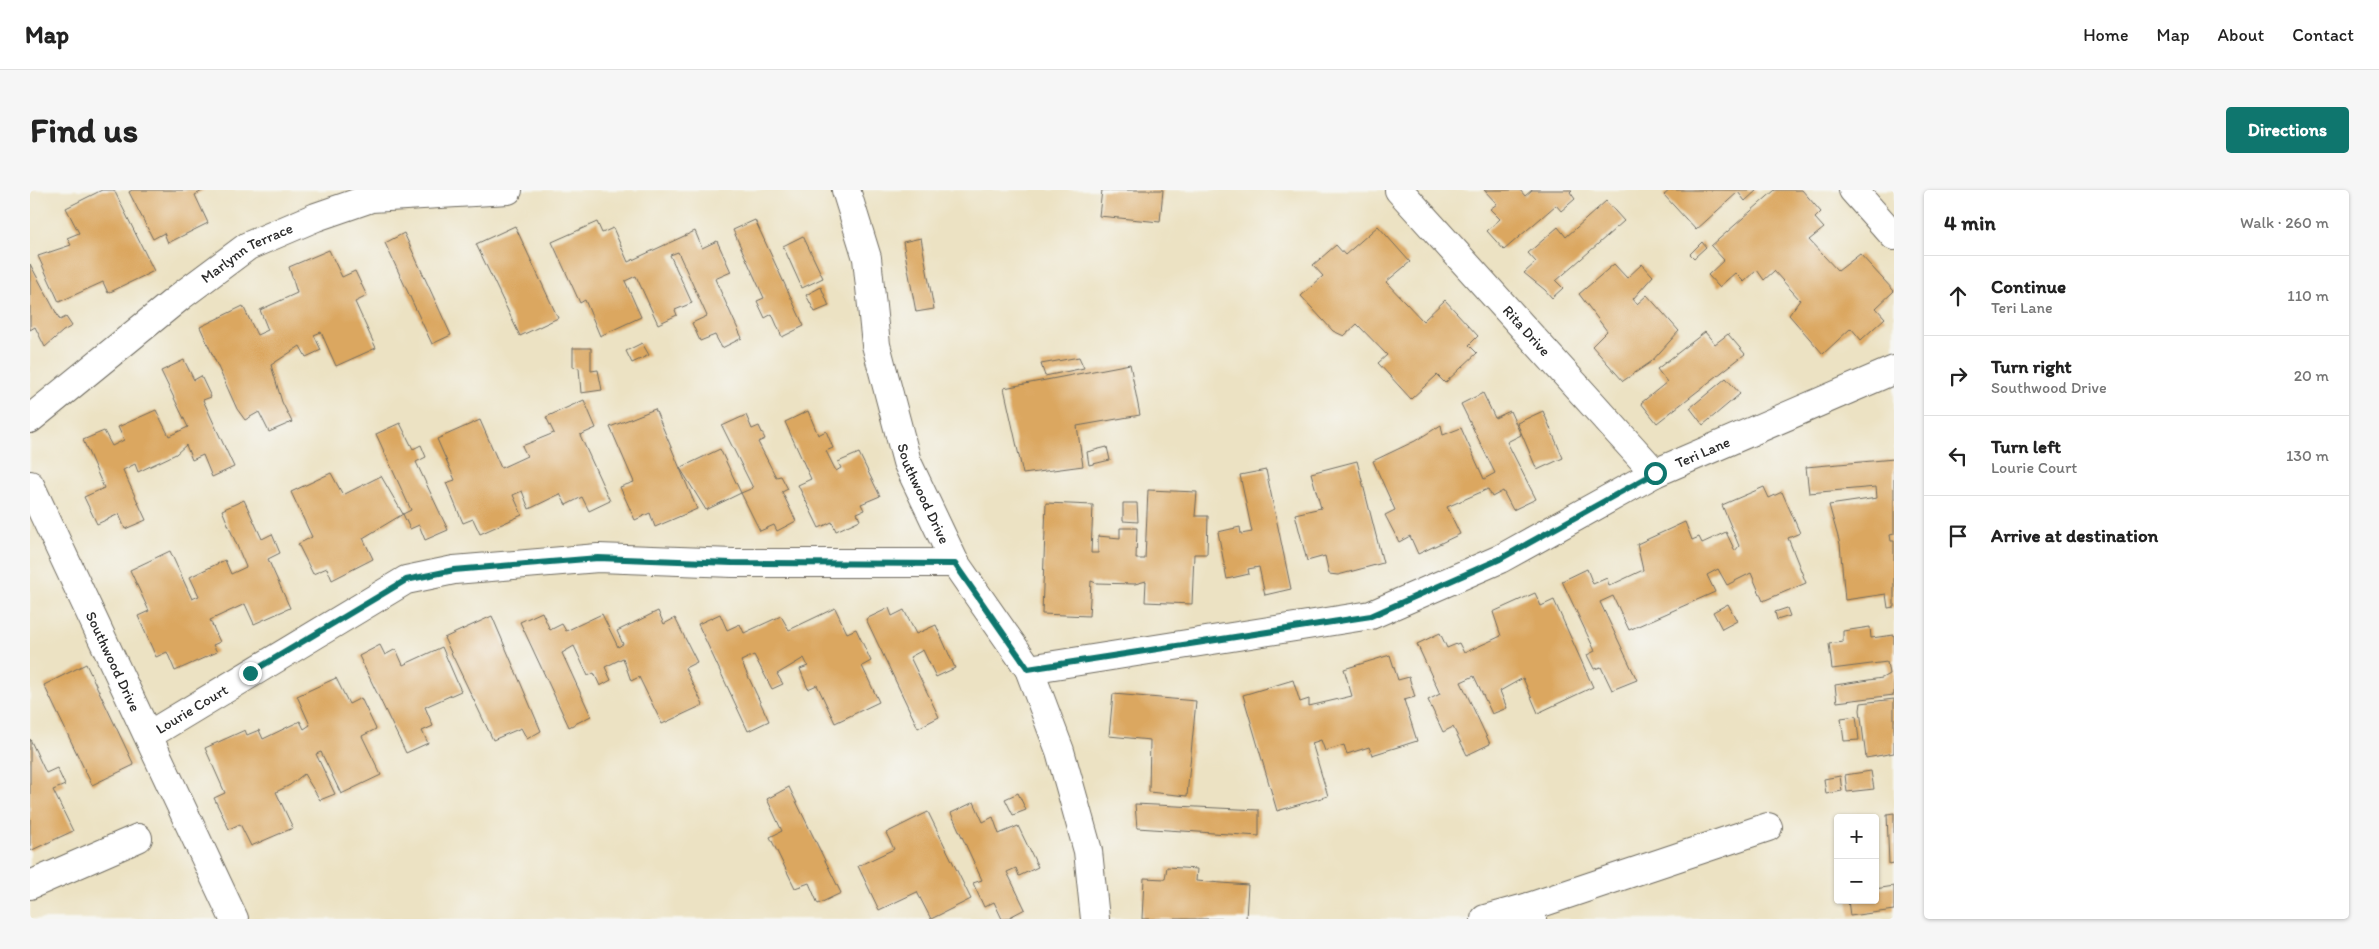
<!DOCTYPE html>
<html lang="en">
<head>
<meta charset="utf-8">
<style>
	body { margin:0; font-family:Itim,sans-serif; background:#f6f6f6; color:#222 }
	.controls { position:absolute; right:15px; bottom:15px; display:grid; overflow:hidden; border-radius:5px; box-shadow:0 1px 4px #0004 }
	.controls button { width:45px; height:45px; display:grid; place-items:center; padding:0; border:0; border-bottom:1px solid #e0e0e0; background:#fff; color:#222; font:25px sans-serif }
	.stop { position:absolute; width:15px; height:15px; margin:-11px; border:4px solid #0f766e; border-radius:50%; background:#fff }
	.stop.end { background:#0f766e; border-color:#fff; box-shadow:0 1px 5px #0008 }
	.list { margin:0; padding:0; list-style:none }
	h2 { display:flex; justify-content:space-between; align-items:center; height:65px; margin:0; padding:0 20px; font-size:21px }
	h2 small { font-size:16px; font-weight:400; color:#767676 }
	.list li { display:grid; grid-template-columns:32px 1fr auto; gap:15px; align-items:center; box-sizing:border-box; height:80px; padding:0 20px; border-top:1px solid #e0e0e0 }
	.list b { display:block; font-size:19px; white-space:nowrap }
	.list p { margin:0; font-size:16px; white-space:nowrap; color:#767676 }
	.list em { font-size:16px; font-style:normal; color:#767676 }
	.icon { flex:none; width:28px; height:28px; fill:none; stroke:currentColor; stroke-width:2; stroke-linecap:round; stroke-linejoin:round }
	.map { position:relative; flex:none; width:1864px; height:729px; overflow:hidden; border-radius:5px }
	header { display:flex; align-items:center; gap:30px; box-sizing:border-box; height:70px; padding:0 25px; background:#fff; border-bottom:1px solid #e0e0e0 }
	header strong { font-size:24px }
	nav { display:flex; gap:28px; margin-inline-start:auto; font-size:18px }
	.intro { display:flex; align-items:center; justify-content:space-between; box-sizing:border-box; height:120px; padding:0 30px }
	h1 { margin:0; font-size:35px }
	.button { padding:12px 22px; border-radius:5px; background:#0f766e; color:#fff; font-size:18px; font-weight:700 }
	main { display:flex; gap:30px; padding:0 30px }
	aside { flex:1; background:#fff; border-radius:5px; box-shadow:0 1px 4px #0004 }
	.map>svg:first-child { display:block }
	.building { fill:#dba761 }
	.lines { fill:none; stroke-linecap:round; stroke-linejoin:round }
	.minor-casing { stroke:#6f6b60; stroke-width:30 }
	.minor { stroke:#fff; stroke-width:28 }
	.route { stroke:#0f766e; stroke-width:6 }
	.labels { text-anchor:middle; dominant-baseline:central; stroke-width:4; stroke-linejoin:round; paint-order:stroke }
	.street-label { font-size:15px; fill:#2b2b2b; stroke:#f6f6f2 }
</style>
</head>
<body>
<header>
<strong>Map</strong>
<nav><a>Home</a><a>Map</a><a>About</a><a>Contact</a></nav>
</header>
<div class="intro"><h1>Find us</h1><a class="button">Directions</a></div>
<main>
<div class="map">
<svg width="1864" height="729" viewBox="0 0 1864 729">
	<rect width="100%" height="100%" fill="#f6f6f2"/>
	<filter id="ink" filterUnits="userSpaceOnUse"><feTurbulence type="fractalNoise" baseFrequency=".02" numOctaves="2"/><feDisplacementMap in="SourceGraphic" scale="10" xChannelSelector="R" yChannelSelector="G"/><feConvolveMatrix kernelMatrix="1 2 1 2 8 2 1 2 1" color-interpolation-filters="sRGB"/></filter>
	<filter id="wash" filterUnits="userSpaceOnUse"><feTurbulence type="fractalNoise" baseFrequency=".0096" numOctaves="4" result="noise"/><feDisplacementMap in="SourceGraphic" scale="20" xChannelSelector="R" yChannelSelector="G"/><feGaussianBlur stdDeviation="1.12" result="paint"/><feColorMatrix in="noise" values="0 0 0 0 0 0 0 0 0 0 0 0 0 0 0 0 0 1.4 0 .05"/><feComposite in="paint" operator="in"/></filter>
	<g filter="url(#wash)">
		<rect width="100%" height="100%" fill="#ece2c3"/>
		<g id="blocks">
			<!-- building -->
			<path class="building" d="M 72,0 L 84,0 L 124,81 L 78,103 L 73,92 L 29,112 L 8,66 L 41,55 L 37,48 L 49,43 L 36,18 Z
				M 102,0 L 174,0 L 165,5 L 178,33 L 138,53 L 134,43 L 123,49 L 99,2 Z
				M 1072,0 L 1133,0 L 1130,32 L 1069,26 Z
				M 1454,0 L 1490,0 L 1495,6 L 1502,0 L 1542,0 L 1540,2 L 1545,9 L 1531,21 L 1526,15 L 1474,60 L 1457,41 L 1470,29 L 1460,19 L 1467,14 Z
				M 1640,0 L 1727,0 L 1715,11 L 1708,2 L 1666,40 L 1634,5 Z
				M 1745,0 L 1772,0 L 1791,22 L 1785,28 L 1794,38 L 1779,50 L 1808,81 L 1830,64 L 1864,101 L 1846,118 L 1855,128 L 1831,150 L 1821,138 L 1793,164 L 1759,125 L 1770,110 L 1744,81 L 1734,90 L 1727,80 L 1714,92 L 1705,83 L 1689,97 L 1678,85 L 1694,70 L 1681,56 Z
				M 1576,11 L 1594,31 L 1526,91 L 1533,98 L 1522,108 L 1515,100 L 1494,83 L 1506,72 L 1498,63 L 1528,37 L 1536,47 Z
				M 725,30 L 774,136 L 752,147 L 742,124 L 735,128 L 727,111 L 734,108 L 703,40 Z
				M 567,32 L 572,43 L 583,38 L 598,72 L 665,41 L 672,58 L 687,51 L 701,82 L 685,89 L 712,148 L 692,158 L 685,145 L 670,151 L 662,133 L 677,126 L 648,62 L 640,65 L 662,113 L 645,120 L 647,125 L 628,134 L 606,86 L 595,91 L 611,127 L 570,146 L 555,110 L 550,113 L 522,52 Z
				M 485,36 L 528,128 L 490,146 L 446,54 Z
				M 1348,36 L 1380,72 L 1356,92 L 1393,131 L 1415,110 L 1448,146 L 1439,155 L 1447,163 L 1415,193 L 1407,185 L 1381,209 L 1348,173 L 1357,165 L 1327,134 L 1314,146 L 1303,141 L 1271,106 L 1293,86 L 1283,75 L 1306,55 L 1315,65 Z
				M 374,43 L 421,145 L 402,154 L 355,53 Z
				M 773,46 L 793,88 L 772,98 L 753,56 Z
				M 891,48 L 904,119 L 886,122 L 873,52 Z
				M 1672,52 L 1676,57 L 1664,68 L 1660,64 Z
				M 299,60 L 312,87 L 325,81 L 337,106 L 325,112 L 346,158 L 306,176 L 291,142 L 284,145 L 291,160 L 276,167 L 270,156 L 241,175 L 252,212 L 262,232 L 239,242 L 229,222 L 215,230 L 207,219 L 170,137 L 213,116 L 227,145 L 238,140 L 230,120 L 267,103 L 259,77 Z
				M 0,74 L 30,130 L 36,127 L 42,136 L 33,141 L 15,157 L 5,137 L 0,140 Z
				M 1584,74 L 1597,88 L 1612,74 L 1623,86 L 1603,109 L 1607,114 L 1617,105 L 1649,141 L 1621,172 L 1593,191 L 1562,156 L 1577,141 L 1549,104 Z
				M 791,97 L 799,116 L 785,122 L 776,105 Z
				M 1675,142 L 1685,154 L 1698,144 L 1715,164 L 1627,233 L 1611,213 L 1637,192 L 1627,179 Z
				M 612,153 L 619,165 L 602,173 L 596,161 Z
				M 543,158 L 561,158 L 561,181 L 568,180 L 572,200 L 551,203 L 549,178 L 543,177 Z
				M 1049,167 L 1054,178 L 1015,186 L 1011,174 Z
				M 154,170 L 164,190 L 171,186 L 181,207 L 173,210 L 204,277 L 182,287 L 173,265 L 162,270 L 156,255 L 146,264 L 108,282 L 105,274 L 93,280 L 116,330 L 95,339 L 89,324 L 67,334 L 54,307 L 74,298 L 53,250 L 74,241 L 82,256 L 94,250 L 88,237 L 126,220 L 139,246 L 158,237 L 131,181 Z
				M 1100,174 L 1110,225 L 1047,236 L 1053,276 L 993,284 L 974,198 Z
				M 1696,188 L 1710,204 L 1673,235 L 1660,218 Z
				M 1453,203 L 1465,228 L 1480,221 L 1491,245 L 1477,252 L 1506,309 L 1483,320 L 1473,301 L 1462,307 L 1458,299 L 1417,317 L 1430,344 L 1388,364 L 1380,346 L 1369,352 L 1355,325 L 1365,320 L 1343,271 L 1385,251 L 1411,235 L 1413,245 L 1431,238 L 1454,289 L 1465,283 L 1431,214 Z
				M 554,210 L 566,238 L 550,245 L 580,311 L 559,321 L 552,307 L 536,315 L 530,304 L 499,319 L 492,301 L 483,305 L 492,325 L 450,344 L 443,329 L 433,333 L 416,293 L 425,290 L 407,249 L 450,230 L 471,278 L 497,266 L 492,256 L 524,243 L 516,227 Z
				M 625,219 L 667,319 L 625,337 L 620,323 L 605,330 L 590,297 L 604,292 L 580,237 Z
				M 778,221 L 788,245 L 796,241 L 803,258 L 796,261 L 806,281 L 811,278 L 808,272 L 829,263 L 850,306 L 831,314 L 834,320 L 827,323 L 830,330 L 806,341 L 802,332 L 789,338 L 768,295 L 781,289 L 755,232 Z
				M 1513,221 L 1533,268 L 1507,280 L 1487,233 Z
				M 716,225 L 722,239 L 729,236 L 735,249 L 728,252 L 746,287 L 751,286 L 758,299 L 752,302 L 766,331 L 747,341 L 744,335 L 730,341 L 711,303 L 676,320 L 650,278 L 690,259 L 711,303 L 723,298 L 692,236 Z
				M 370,233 L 383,259 L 391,255 L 396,267 L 386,272 L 418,340 L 395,350 L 389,335 L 380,339 L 373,324 L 381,320 L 346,244 Z
				M 1077,257 L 1080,270 L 1059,275 L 1057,262 Z
				M 1864,269 L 1864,344 L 1860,345 L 1861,351 L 1864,351 L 1864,417 L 1858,418 L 1856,404 L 1815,410 L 1810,354 L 1799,315 L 1847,308 L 1846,297 L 1779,303 L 1776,277 Z
				M 1327,271 L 1353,373 L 1308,385 L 1299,384 L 1295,366 L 1277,371 L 1265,324 L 1291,318 L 1281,283 Z
				M 1236,280 L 1261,399 L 1235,405 L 1229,377 L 1218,379 L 1219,384 L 1197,389 L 1188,342 L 1210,337 L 1211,344 L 1222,342 L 1210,285 Z
				M 301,283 L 313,305 L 351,286 L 373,324 L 333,348 L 343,369 L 302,390 L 297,378 L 283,384 L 268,354 L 282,347 L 261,302 Z
				M 1734,297 L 1739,308 L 1752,302 L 1770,343 L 1758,348 L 1776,393 L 1733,411 L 1721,383 L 1697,395 L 1688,379 L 1677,385 L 1685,402 L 1599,440 L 1583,406 L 1570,412 L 1607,490 L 1582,500 L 1571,477 L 1564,479 L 1557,465 L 1565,461 L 1532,391 L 1557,379 L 1563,394 L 1577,388 L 1579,396 L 1613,380 L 1607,354 L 1655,332 L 1662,350 L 1669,347 L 1672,353 L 1696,342 L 1705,361 L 1709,356 L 1692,315 Z
				M 1118,300 L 1167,302 L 1165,326 L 1178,326 L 1177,364 L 1164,364 L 1162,414 L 1115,412 L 1116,391 L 1105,394 L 1066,393 L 1061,391 L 1059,426 L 1012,424 L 1016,313 L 1063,315 L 1061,363 L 1068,363 L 1068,346 L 1090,348 L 1090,338 L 1107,338 L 1106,369 L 1115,369 Z
				M 214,310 L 232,349 L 242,344 L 250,363 L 238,369 L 260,418 L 224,434 L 215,414 L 180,430 L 190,452 L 183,455 L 187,462 L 145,481 L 137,462 L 126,467 L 108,426 L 119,421 L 100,380 L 140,361 L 162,409 L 169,406 L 160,387 L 195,370 L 201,384 L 216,377 L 192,320 Z
				M 1093,313 L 1107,313 L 1108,332 L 1093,331 Z
				M 1505,403 L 1511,416 L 1524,410 L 1563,497 L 1508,523 L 1493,488 L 1470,501 L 1477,518 L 1462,524 L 1444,486 L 1431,492 L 1460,554 L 1437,565 L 1423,537 L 1413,542 L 1398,510 L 1410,504 L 1387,454 L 1410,443 L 1417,458 L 1429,453 L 1434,463 L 1471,446 L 1463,422 Z
				M 1698,414 L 1707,431 L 1692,439 L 1683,422 Z
				M 805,418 L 817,443 L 826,439 L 841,471 L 832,476 L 849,512 L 805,533 L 787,495 L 778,499 L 770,479 L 778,476 L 774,468 L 747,484 L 753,494 L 742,499 L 724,465 L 711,471 L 739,531 L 718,541 L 668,434 L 690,424 L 697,440 L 710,434 L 714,443 L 751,426 L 759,440 Z
				M 859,418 L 862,426 L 874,420 L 886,444 L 906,435 L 925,478 L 906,487 L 893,460 L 880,467 L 909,527 L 888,538 L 836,429 Z
				M 1757,418 L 1760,426 L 1747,430 L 1745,422 Z
				M 628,421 L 634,434 L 645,428 L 667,472 L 655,478 L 673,515 L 632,534 L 609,487 L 601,491 L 593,468 L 575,477 L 581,490 L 570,496 L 564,483 L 558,486 L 544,456 L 532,463 L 561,526 L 539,537 L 490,432 L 512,422 L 520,440 L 532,434 L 536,441 L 572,424 L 588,457 L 593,454 L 587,441 Z
				M 462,426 L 511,541 L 497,549 L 491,538 L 463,550 L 414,448 Z
				M 1840,437 L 1841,448 L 1864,445 L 1864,505 L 1807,512 L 1805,495 L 1852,488 L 1859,484 L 1857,472 L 1802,479 L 1799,454 L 1813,452 L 1813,441 Z
				M 350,455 L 355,465 L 366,459 L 373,475 L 412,457 L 431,501 L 395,517 L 403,536 L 392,541 L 398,553 L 376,563 L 329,466 Z
				M 1360,465 L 1368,490 L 1379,487 L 1385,507 L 1374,510 L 1387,551 L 1342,565 L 1339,557 L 1317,564 L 1314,555 L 1295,561 L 1291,550 L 1282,553 L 1298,606 L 1247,621 L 1213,505 L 1263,490 L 1270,512 L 1279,509 L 1279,516 L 1322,506 L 1314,479 Z
				M 56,474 L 104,575 L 62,595 L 14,495 Z
				M 306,488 L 319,514 L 331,508 L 346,539 L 332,546 L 351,585 L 311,604 L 291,562 L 286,564 L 305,604 L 290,610 L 274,584 L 260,595 L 246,602 L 263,638 L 221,656 L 210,634 L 199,639 L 184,608 L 195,603 L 175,558 L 215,540 L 217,545 L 229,540 L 233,549 L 270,531 L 274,539 L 280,535 L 267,506 Z
				M 1083,504 L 1166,511 L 1157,606 L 1119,602 L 1120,550 L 1079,546 Z
				M 1864,509 L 1864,563 L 1836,568 L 1830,520 L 1831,513 Z
				M 1826,526 L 1829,550 L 1814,551 L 1811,528 Z
				M 0,549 L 16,583 L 27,578 L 35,595 L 23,600 L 43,641 L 0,661 Z
				M 1841,581 L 1844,599 L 1817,602 L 1815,585 Z
				M 1810,586 L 1812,601 L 1796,604 L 1794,589 Z
				M 759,597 L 811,703 L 788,714 L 779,693 L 765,698 L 740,647 L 752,641 L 737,609 Z
				M 988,603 L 996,620 L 983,625 L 975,609 Z
				M 944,612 L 953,632 L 963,627 L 969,644 L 988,636 L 1008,677 L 989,686 L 986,678 L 977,682 L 995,719 L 976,729 L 972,729 L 964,712 L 954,717 L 943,693 L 952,690 L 921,623 Z
				M 1105,614 L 1229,620 L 1229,646 L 1107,638 Z
				M 898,622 L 941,709 L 901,729 L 887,702 L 849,720 L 828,676 L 864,659 L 856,643 Z
				M 1864,623 L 1864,673 L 1859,674 L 1857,624 Z
				M 1137,677 L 1167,679 L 1166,691 L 1218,695 L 1216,729 L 1112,729 L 1114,688 L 1135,689 Z
				M 1864,696 L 1864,720 L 1820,726 L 1818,710 L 1845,710 L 1845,699 Z"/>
		</g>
	</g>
	<g filter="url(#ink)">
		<use href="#blocks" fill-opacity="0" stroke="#6f6b60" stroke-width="1"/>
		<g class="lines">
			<!-- minor casing -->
			<g class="minor-casing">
				<g id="minor">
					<path id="s1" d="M 816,0 L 837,68 L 846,155 L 877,272 L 925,373 L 999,479 L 1030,561 L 1058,661 L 1065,729"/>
					<path id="s2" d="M 1369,0 L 1625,283"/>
					<path d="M 1823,0 L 1864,46"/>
					<path id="s3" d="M 0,229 L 151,106 L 218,56 L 286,27 L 341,8 L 478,0"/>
					<path id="s4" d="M 0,295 L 204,729"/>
					<path id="s5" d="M 999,479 L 1341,425 L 1470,369 L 1625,283 L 1864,180"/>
					<path id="s6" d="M 119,545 L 376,390 L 424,380 L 568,368 L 703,373 L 925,373"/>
					<path d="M 0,695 L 108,648"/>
					<path d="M 1499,717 L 1738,637"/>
					<path d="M 1455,729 L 1499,717 L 1502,729"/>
				</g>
			</g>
			<!-- minor -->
			<use href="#minor" class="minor"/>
		</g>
	</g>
	<g class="lines" filter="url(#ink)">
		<!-- route -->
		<path class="route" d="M 220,483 L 376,390 L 424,380 L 568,368 L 702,373 L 925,374 L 998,479 L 1341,426 L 1470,369 L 1625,283"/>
	</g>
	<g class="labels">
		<!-- street labels -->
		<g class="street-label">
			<text stroke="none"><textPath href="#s3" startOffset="274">Marlynn Terrace</textPath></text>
			<text stroke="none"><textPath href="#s2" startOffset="190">Rita Drive</textPath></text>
			<text stroke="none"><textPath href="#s5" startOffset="716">Teri Lane</textPath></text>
			<text stroke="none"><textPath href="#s1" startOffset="315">Southwood Drive</textPath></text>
			<text stroke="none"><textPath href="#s4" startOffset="195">Southwood Drive</textPath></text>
			<text stroke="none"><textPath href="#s6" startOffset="50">Lourie Court</textPath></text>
		</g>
	</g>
</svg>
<div class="controls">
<button>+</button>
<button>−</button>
</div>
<div class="stop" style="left:1625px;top:283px"></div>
<div class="stop end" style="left:220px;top:483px"></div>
</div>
<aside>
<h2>4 min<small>Walk · 260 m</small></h2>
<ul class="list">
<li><svg class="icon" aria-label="ahead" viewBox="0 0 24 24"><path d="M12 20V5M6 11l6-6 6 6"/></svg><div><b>Continue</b><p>Teri Lane</p></div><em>110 m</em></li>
<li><svg class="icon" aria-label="right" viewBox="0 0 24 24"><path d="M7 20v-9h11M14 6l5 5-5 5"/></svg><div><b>Turn right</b><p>Southwood Drive</p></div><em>20 m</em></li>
<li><svg class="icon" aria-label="left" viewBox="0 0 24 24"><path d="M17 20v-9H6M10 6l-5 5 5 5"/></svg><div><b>Turn left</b><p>Lourie Court</p></div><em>130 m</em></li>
<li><svg class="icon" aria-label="arrive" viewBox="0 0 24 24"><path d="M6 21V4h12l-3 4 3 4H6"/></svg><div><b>Arrive at destination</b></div></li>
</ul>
</aside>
</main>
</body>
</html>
